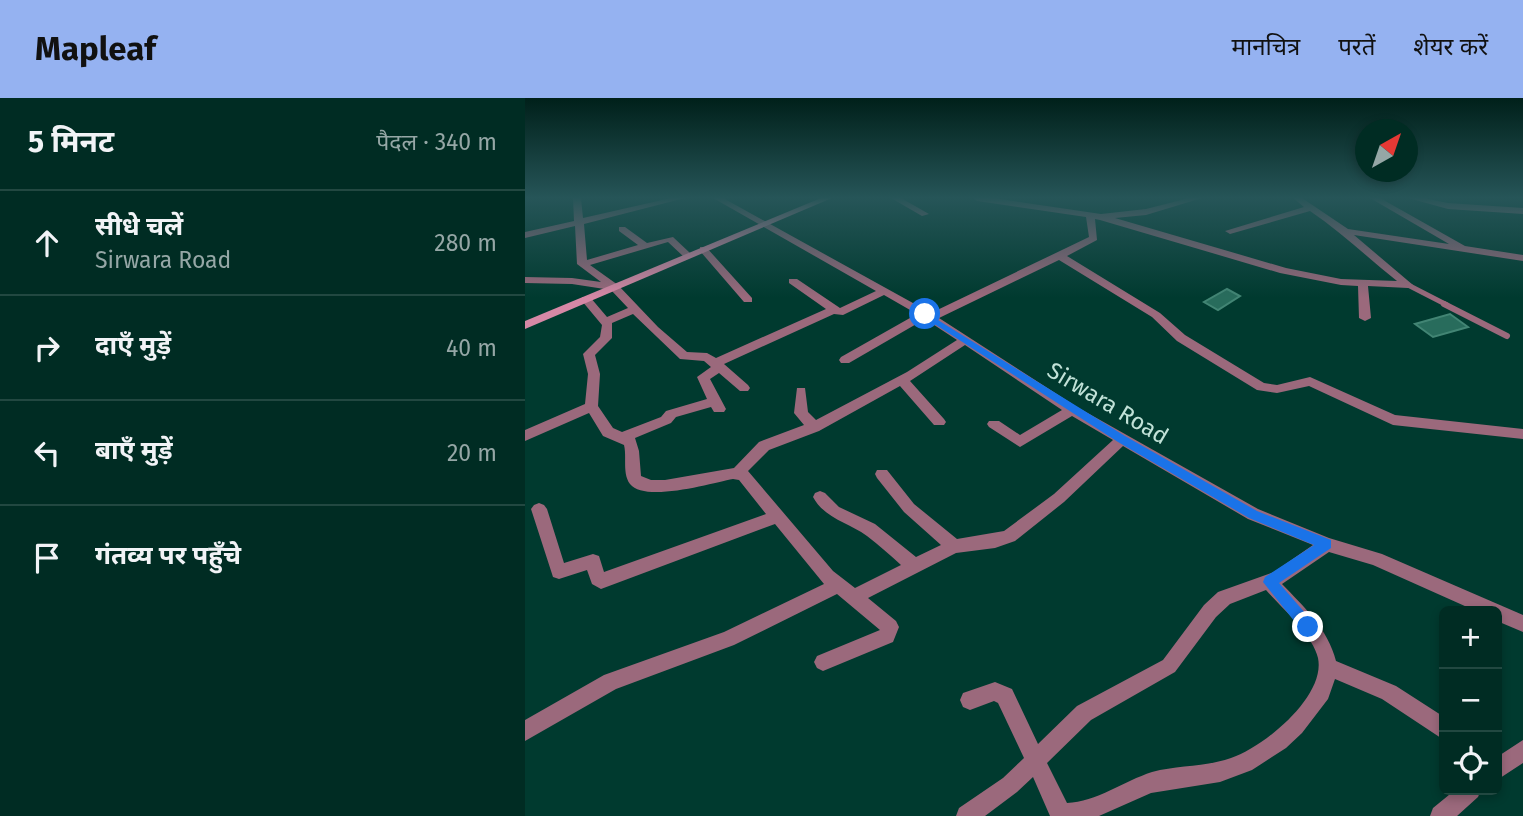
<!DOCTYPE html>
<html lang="hi">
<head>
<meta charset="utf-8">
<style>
	body { margin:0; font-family:"Fira Sans","Noto Sans Devanagari",sans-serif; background:#0a342b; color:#f1f3f6 }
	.controls { position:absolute; right:21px; bottom:21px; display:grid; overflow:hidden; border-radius:10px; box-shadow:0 4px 10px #0003 }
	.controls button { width:63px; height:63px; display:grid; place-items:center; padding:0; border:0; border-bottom:2px solid #224841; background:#002c23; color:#f1f3f6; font:35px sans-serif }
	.compass { position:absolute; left:830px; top:21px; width:63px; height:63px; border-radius:50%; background:#002c23; box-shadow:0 4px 10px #0003; rotate:40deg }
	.stop { position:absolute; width:21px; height:21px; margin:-16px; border:5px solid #1a73e8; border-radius:50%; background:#fff }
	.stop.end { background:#1a73e8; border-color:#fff; box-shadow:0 2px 7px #0008 }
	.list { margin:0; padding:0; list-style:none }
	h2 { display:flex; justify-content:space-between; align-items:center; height:91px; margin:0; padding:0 28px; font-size:30px }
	h2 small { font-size:23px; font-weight:400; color:#95a7a6 }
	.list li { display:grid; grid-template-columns:46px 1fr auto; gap:21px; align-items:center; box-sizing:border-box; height:105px; padding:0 28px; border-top:2px solid #224841 }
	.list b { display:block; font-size:26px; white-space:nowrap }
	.list p { margin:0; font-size:23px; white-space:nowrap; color:#95a7a6 }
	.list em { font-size:23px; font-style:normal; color:#95a7a6 }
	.icon { flex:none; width:38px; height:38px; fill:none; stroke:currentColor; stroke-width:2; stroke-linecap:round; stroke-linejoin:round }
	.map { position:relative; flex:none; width:998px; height:718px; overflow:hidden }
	header { display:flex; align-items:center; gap:42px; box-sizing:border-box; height:98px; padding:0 35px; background:#95b2f1; color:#111 }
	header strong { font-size:33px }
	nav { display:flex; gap:38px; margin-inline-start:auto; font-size:24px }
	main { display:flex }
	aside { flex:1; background:#002c23 }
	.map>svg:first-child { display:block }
	.building { fill:#286c5c; stroke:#428574; stroke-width:2 }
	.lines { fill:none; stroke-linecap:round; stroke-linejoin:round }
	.lane-far1 { stroke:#9b697c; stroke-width:5 }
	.lane { stroke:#9b697c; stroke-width:6 }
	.street { fill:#9b697c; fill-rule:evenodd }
	.secondary { fill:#d688a6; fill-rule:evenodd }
	.route { fill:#1a73e8 }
	.labels { text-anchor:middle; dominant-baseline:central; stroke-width:5; stroke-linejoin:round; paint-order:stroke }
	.street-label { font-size:23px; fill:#c1e2d8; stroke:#003a2f }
</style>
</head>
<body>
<header>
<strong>Mapleaf</strong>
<nav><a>मानचित्र</a><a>परतें</a><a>शेयर करें</a></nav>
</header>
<main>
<aside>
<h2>5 मिनट<small>पैदल · 340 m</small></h2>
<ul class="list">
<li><svg class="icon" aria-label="ahead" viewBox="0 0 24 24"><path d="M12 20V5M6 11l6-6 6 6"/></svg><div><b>सीधे चलें</b><p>Sirwara Road</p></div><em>280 m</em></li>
<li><svg class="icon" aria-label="right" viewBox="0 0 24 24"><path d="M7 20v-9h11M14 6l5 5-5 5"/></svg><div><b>दाएँ मुड़ें</b></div><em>40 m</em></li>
<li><svg class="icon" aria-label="left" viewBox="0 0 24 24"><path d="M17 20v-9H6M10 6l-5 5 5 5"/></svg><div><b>बाएँ मुड़ें</b></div><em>20 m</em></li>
<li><svg class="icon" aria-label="arrive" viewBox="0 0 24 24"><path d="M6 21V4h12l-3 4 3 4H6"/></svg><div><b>गंतव्य पर पहुँचे</b></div></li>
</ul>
</aside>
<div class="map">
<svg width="998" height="718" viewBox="0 0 998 718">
	<rect width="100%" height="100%" fill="#003a2f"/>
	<!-- building -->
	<path class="building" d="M 702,191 L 715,198 L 693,212 L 679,204 Z
		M 925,216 L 943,229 L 908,239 L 890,226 Z"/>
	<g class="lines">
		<!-- lane-far1 -->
		<path class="lane-far1" d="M 883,187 L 922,207"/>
		<!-- lane -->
		<path class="lane" d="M 919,206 L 982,238"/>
		<!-- street -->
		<path class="street" d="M 48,100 L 56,100 L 58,120 L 146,100 L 160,100 L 59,126 L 62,162 L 113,147 L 94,133 L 94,129 L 100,129 L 122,145 L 148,139 L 165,155 L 165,159 L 159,159 L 143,144 L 65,167 L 93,187 L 133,229 L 162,254 L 182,255 L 191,260 L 301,211 L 264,185 L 264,181 L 272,181 L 315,210 L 351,193 L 188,100 L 198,100 L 406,215 L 564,139 L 561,119 L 452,103 L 448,100 L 468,100 L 576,116 L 621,111 L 664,100 L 677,100 L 621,117 L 590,120 L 761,170 L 816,181 L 872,183 C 843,160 816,134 785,113 L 705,136 L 700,133 L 779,109 L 768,100 L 777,100 L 823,131 L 924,146 L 845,100 L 855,100 L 940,148 L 998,157 L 998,163 L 829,137 L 888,187 L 883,190 L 843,188 L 846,220 L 840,223 L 834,220 L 833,188 L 816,187 L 755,175 L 575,122 L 570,121 L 572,142 L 542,158 L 635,215 L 660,237 L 739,285 L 752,287 L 785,279 L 870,317 L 998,331 L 998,341 L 868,327 L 784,288 L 752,295 L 732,292 L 652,243 L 627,219 L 534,162 L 414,220 L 552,309 L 733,411 L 804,440 L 857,456 L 998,517 L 998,534 L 972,523 L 972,513 L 951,513 L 848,467 L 804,454 L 757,486 C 779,509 803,531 811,563 L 871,588 L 916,617 L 919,619 L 919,642 L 857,601 L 810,581 L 803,601 L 777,635 L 761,650 L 727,672 L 695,684 L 626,695 L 574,718 L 525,718 L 508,679 L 492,694 L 460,718 L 431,718 L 434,710 L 478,680 L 499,660 L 473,605 L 469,603 L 445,612 L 438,609 L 435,602 L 438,595 L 470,584 L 487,591 L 513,646 L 552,608 L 638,562 L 679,507 L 693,494 L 749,474 L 788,447 L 723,421 L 598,348 L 539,404 L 490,443 L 470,450 L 431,455 L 343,500 L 371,523 L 374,529 L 368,544 L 298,573 L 292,570 L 289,564 L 292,558 L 355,532 L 312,496 L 209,547 L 91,591 L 0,643 L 0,622 L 79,577 L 199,534 L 299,486 L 250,426 L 76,491 L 67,486 L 62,472 L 34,481 L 28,479 L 6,411 L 9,407 L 14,405 L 19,407 L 22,411 L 39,465 L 68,456 L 74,458 L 79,474 L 241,416 L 214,382 L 208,381 C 187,385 120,405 105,386 C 97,375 102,359 99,347 L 78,338 L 64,315 L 0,343 L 0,332 L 60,306 L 63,276 L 58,256 L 75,239 L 77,227 L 57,203 L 57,199 L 65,199 L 82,219 L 103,210 L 86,192 L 47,186 L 0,185 L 0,179 L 47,180 L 76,184 L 52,166 L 50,128 L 0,140 L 0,134 L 49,123 ZM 359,197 L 392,216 L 316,259 L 314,262 L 316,265 L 324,265 L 400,221 L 432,242 L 382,274 L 291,322 L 283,314 L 280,290 L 272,290 L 269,315 L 279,327 L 234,344 L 209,370 L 140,382 L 126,382 L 116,378 L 114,353 L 110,340 L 146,325 L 151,319 L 186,309 L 189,314 L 199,314 L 201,311 L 185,281 L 194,275 L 215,293 L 223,293 L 225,290 L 223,287 L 199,266 L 309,216 L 318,217 ZM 108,216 L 155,261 L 179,263 L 186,269 L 172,279 L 182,301 L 141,313 L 136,319 L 97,334 L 88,330 L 73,308 L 75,276 L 70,257 L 87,240 L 87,225 ZM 440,247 L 537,312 L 495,337 L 474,323 L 464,323 L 462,326 L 464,329 L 495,349 L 547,318 L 588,342 L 529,396 L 479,433 L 432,441 L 389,406 L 362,372 L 352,372 L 350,376 L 352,380 L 379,414 L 416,447 L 391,459 L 350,426 L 314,409 L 300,395 L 295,393 L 290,395 L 288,399 C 300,421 323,424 342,438 C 354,447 365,457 376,467 L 330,490 L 308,473 L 223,373 L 244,352 L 294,333 L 375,288 L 409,327 L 419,327 L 421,324 L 419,321 L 385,283 ZM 741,492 C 756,509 788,537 793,560 C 801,598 739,649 706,660 C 681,669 653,667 627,674 C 599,683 571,704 542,705 L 522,665 L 566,622 L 650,574 L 691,519 L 705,506 Z
			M 366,100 L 376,100 L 404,116 L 397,118 Z
			M 883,100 L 898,100 L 923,105 L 998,110 L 998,116 L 923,111 Z
			M 175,149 L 181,149 L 227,200 L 227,204 L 219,204 L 175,153 Z
			M 998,642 L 998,665 L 972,682 L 972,659 Z
			M 930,692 L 956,692 L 953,699 L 932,718 L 905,718 L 908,710 Z"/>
		<!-- secondary -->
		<path class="secondary" d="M 296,100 L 307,100 L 0,231 L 0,223 Z"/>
	</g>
	<!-- sky -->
	<linearGradient id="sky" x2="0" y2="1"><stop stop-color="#00201a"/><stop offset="0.5" stop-color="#265558"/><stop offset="1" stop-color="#265558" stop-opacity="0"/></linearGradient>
	<rect width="998" height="200" fill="url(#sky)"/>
	<!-- route -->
	<path class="route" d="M 400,214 L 600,338 L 732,413 L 806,442 L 806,450 L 754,485 L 788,524 L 788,534 L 778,534 L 738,484 L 740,479 L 789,447 L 724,420 L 593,344 L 397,218 L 397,214 Z"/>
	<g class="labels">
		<!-- street labels -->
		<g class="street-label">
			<text transform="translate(583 305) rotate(31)">Sirwara Road</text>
		</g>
	</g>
</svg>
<div class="controls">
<button>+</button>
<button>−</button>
<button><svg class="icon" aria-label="locate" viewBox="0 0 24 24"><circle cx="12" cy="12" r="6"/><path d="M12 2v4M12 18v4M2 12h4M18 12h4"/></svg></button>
</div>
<svg class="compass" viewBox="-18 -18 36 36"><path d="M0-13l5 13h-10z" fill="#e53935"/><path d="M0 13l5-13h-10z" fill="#95a7a6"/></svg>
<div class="stop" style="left:400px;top:216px"></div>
<div class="stop end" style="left:783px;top:529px"></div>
</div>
</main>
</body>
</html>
